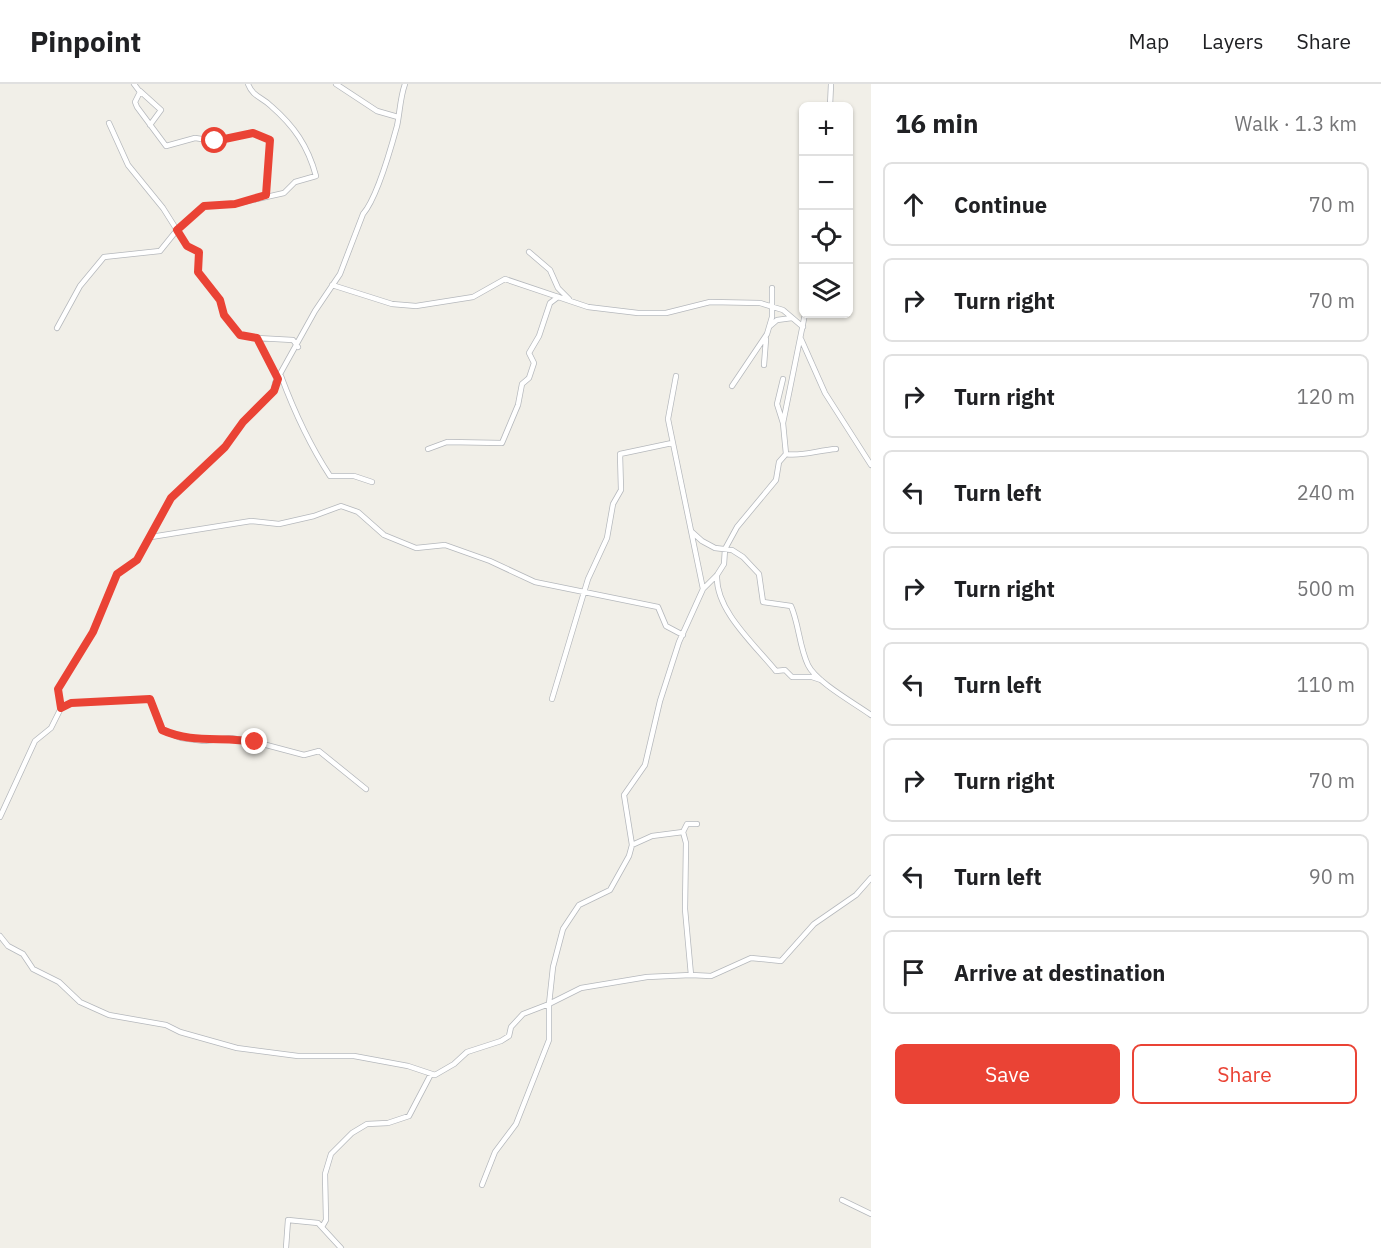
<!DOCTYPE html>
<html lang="en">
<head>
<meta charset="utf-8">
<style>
	body { margin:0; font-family:"IBM Plex Sans",sans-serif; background:#f2f2f2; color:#202124 }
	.controls { position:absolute; right:18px; top:18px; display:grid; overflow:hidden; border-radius:9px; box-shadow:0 2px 4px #0004 }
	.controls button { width:54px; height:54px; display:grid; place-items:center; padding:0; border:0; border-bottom:2px solid #e0e0e0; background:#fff; color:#202124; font:30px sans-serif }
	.stop { position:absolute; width:18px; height:18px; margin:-14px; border:4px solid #ea4335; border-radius:50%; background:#fff }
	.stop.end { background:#ea4335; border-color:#fff; box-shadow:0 2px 6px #0008 }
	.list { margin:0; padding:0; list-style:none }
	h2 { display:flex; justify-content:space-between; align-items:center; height:78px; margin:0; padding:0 24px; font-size:26px }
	h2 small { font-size:20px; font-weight:400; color:#757577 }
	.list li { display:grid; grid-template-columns:39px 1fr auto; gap:18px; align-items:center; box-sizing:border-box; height:84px; margin:0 12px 12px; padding:0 12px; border:2px solid #e0e0e0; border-radius:9px }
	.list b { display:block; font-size:22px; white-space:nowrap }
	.list em { font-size:20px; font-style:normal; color:#757577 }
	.actions { display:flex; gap:12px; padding:18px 24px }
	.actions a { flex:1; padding:14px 0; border:2px solid #ea4335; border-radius:9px; text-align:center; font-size:21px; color:#ea4335 }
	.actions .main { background:#ea4335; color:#fff }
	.icon { flex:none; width:33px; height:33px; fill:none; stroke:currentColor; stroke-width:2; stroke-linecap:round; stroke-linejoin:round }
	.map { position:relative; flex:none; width:871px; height:1164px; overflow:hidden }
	header { display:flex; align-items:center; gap:36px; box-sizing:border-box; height:84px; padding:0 30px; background:#fff; border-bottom:2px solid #e0e0e0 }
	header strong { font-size:28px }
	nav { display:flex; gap:33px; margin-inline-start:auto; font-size:21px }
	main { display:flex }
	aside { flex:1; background:#fff }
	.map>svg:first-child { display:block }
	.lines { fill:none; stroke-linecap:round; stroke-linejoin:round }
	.minor-casing { stroke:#b5b8bc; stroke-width:6 }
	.minor { stroke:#fff; stroke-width:4.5 }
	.route { stroke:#ea4335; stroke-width:8 }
</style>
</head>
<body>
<header>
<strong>Pinpoint</strong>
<nav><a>Map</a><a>Layers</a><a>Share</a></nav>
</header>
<main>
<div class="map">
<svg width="871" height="1164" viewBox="0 0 871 1164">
	<rect width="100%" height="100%" fill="#f1efe8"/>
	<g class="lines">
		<!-- minor casing -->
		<g class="minor-casing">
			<path id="minor" d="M 134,0 L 140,8 L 135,18 L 137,23 L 166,62 L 195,54 L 215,57 L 253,49 L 270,56 L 266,111
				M 336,0 L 377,27 L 398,33
				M 140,7 L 161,26 L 150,41
				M 830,22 L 831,0
				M 109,39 L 128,81 L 163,124 L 187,162 L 199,168 L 198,188 L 220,216 L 224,231 L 240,251 L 257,254 L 278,295
				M 529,168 L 550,186 L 558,204 L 569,215
				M 332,201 L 392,220 L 416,222 L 473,213 L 505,195 L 588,223 L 638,229 L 666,229 L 710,218 L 760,219 L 783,226 L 803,243
				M 770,242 L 777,236 L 792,234
				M 57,244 L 80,202 L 104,173 L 160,167 L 177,146 L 204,122 L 235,120 L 284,109 L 295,98 L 316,92 C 308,62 294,42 271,22 C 262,13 253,13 248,0
				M 257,254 L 293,256 L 298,263
				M 801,255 L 825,309 L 871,381
				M 764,281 L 766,255
				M 281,292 C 294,327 309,360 330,392 L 354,392 L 372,398
				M 676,292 L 668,335 L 703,505
				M 732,302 L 767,250 L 772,233 L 772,204
				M 783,339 L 777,320 L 783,295
				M 428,365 L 447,358 L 502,359 L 518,321 L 522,300 L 529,294 L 534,279 L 529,269 L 539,252 L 550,219 L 558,213
				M 786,370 C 800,373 819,366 836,365
				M 692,448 L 702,457 L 715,464 L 732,466 L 743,473 L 759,490 L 763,518 L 791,522 C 799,540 799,562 808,581 C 816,598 856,620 871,631
				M 151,453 L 251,437 L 279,440 L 314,432 L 341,422 L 358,428 L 384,451 L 416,464 L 445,461 L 490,477 L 535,498 L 658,523 L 666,542 L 683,551
				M 717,491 C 715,526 755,561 776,587 L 785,586 L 792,593 L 812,593 L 821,596
				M 552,615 L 588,495 L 607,454 L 613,420 L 621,406 L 620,370 L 672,359
				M 61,624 L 71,619 L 150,615 L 162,646 L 181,654 L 204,657 L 231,654 L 255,658 L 304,671 L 319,667 L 366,705
				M 0,733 L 35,657 L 51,644 L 61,624 L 58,605 L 93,548 L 117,490 L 137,476 L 171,414 L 225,363 L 243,338 L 274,307 L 275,299 L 315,227 L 340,190 L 363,130 C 377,114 391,64 397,42 C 400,28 400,14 405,0
				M 632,761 L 652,752 L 683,748
				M 0,852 L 8,862 L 23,870 L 33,885 L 59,898 L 80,918 L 109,931 L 166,941 L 180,948 L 237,964 L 298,972 L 354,972 L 408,982 L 435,991 L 454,980 L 467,968 L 501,957 L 509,952 L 511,943 L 523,930 L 549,920 L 553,883 L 563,845 L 579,821 L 610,806 L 629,772 L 632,761 L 624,711 L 645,681 L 660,617 L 679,558 L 703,505 L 717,491 L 724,480 L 725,465 L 737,443 L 776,396 L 779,378 L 786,370 L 783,339 L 805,230
				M 691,891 L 685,825 L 686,759 L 683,748 L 687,740 L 697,740
				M 482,1101 L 495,1068 L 516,1040 L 549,956 L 549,920 L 581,904 L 647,893 L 691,891 L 711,892 L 751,874 L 781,877 L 814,840 L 856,811 L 871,794
				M 842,1116 L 871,1130
				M 322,1143 L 326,1136 L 325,1090 L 331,1070 L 352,1049 L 367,1040 L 388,1039 L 409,1032 L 431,990
				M 286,1164 L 288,1136 L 318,1139 L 341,1164"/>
		</g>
		<!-- minor -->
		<use href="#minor" class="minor"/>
	</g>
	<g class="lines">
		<!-- route -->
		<path class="route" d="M 215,57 L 253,49 L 270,56 L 266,111 L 235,120 L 204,122 L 177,146 L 187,162 L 199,168 L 198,188 L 220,216 L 224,231 L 240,251 L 257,254 L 278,295 L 274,307 L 243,338 L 225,363 L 171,414 L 137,476 L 117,490 L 93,548 L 58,605 L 61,624 L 71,619 L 150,615 L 162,646 C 193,660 222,652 255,658"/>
	</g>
</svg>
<div class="controls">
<button>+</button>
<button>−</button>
<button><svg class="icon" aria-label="locate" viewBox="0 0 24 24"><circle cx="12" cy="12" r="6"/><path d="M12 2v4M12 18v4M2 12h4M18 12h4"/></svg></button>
<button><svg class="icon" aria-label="layers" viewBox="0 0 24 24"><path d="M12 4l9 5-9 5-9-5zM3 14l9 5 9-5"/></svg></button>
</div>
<div class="stop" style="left:215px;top:57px"></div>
<div class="stop end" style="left:255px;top:658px"></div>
</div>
<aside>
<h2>16 min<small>Walk · 1.3 km</small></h2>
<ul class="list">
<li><svg class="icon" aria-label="ahead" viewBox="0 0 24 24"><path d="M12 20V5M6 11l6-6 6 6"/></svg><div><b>Continue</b></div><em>70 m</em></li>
<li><svg class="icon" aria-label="right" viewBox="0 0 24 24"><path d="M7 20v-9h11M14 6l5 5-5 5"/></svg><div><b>Turn right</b></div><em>70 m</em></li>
<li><svg class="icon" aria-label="right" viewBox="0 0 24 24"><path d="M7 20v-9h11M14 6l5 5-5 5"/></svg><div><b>Turn right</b></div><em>120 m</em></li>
<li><svg class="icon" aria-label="left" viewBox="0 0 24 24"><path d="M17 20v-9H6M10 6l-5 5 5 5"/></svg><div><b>Turn left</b></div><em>240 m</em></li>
<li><svg class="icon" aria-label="right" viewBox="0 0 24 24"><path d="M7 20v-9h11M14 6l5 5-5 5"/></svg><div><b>Turn right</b></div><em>500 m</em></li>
<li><svg class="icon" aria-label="left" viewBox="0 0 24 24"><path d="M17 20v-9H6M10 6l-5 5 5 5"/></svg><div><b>Turn left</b></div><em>110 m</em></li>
<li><svg class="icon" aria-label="right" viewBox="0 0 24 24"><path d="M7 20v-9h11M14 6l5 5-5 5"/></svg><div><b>Turn right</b></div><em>70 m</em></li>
<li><svg class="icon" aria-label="left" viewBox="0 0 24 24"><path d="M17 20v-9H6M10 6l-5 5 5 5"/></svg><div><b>Turn left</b></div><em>90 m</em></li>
<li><svg class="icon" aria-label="arrive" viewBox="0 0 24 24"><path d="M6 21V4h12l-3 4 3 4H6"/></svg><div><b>Arrive at destination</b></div></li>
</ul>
<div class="actions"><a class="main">Save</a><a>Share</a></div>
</aside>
</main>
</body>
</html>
